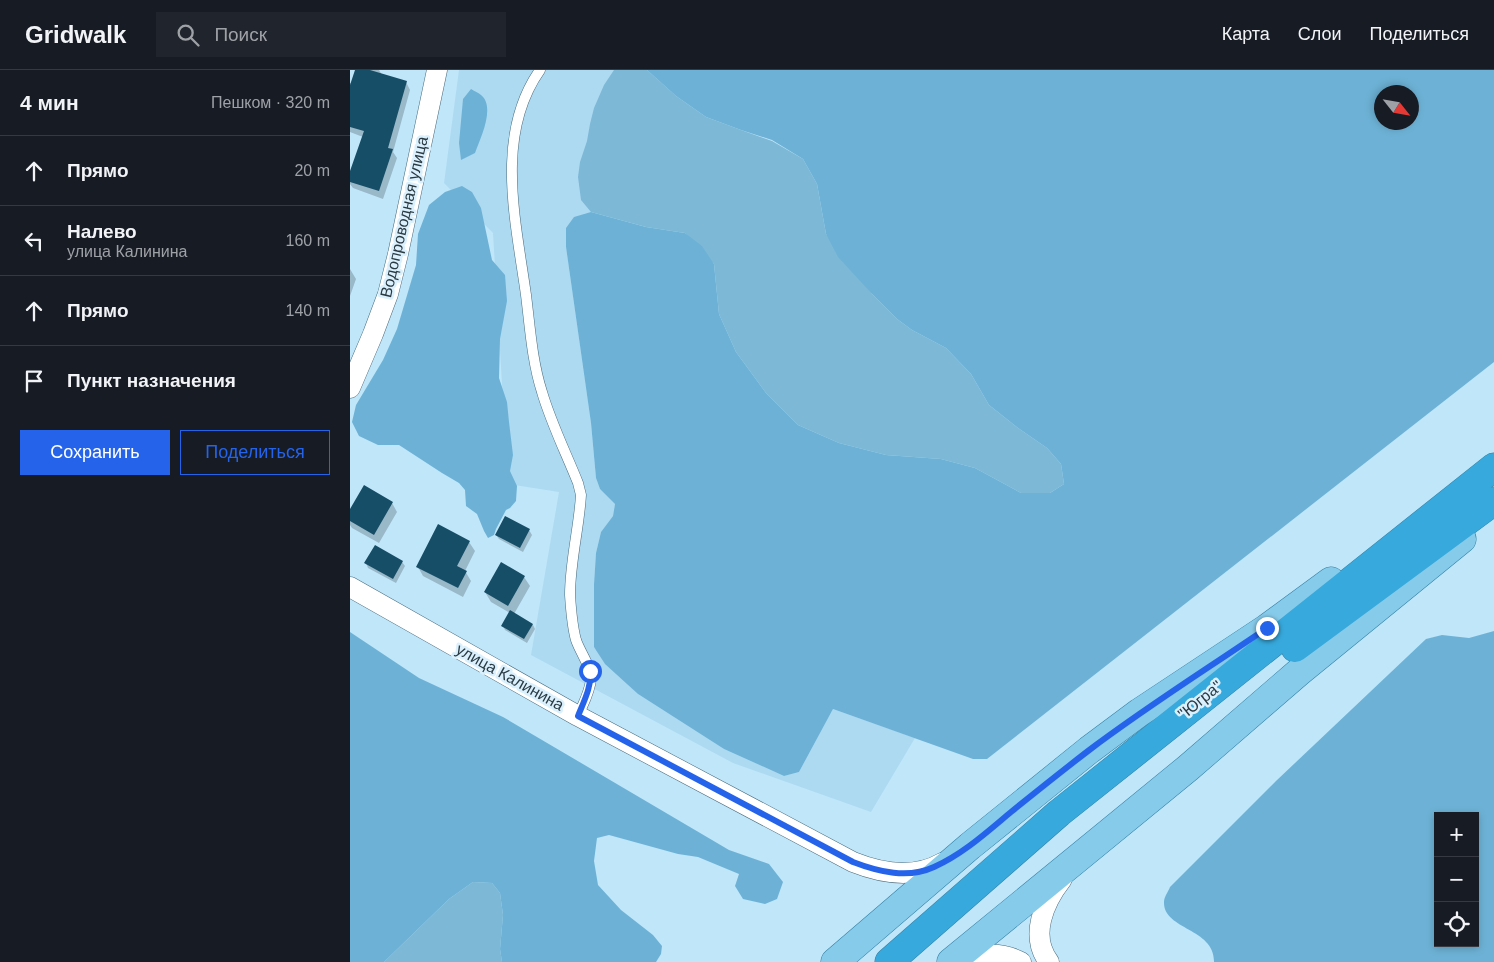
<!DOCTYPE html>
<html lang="ru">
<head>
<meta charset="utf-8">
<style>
	body { margin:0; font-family:Helvetica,sans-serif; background:#20242c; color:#f1f3f6 }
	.controls { position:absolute; right:15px; bottom:15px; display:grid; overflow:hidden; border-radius:0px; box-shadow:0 2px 8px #0003 }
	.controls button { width:45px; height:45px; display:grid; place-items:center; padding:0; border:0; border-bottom:1px solid #363941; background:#171b24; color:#f1f3f6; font:25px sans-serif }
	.compass { position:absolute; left:1024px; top:15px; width:45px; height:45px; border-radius:50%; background:#171b24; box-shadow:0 2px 8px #0003; rotate:121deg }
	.stop { position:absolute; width:15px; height:15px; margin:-11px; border:4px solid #2563eb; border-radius:50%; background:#fff }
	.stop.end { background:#2563eb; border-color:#fff; box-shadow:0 1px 5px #0008 }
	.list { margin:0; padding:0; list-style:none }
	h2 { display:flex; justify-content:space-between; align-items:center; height:65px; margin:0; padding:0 20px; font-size:21px }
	h2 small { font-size:16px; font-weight:400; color:#9ea1a6 }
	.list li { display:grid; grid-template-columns:32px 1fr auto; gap:15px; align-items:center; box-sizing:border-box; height:70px; padding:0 20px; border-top:1px solid #363941 }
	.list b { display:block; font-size:19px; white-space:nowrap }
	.list p { margin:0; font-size:16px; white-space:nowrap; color:#9ea1a6 }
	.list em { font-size:16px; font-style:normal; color:#9ea1a6 }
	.actions { display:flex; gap:10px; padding:15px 20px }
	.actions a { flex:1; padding:11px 0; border:1px solid #2563eb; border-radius:0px; text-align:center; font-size:18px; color:#2563eb }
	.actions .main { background:#2563eb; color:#fff }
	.icon { flex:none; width:28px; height:28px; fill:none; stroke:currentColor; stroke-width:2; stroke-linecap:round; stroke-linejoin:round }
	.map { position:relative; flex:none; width:1144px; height:892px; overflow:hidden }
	header { display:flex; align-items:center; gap:30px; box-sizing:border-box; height:70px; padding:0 25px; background:#171b24; border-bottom:1px solid #363941 }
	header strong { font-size:24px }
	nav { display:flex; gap:28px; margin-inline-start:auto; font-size:18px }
	.search { width:350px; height:45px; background:#20242c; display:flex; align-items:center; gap:12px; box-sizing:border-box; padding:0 18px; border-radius:0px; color:#9ea1a6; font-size:19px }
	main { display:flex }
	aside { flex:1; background:#171b24 }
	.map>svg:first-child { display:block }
	.built { fill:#addaf1 }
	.green { fill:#7eb8d7 }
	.forest { fill:#6db2d6; fill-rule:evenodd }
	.shadow { fill:#0003 }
	.building { fill:#174e67 }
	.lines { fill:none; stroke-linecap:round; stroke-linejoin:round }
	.lane-casing { stroke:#486a7c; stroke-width:11 }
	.street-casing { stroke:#486a7c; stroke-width:21 }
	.primary-casing { stroke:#3382a6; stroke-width:29 }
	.highway-casing { stroke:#3382a6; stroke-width:29 }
	.lane { stroke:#fff; stroke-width:10 }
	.street { stroke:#fff; stroke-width:20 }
	.primary { stroke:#87cbea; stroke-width:28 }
	.highway { stroke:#37a9dc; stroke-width:28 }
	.route { stroke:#2563eb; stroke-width:6 }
	.labels { text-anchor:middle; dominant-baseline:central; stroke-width:5; stroke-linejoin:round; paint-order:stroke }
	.street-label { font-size:16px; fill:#2b3a42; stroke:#daf1fd }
</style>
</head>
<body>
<header>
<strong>Gridwalk</strong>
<div class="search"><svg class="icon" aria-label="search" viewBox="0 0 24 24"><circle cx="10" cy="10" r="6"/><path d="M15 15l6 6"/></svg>Поиск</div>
<nav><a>Карта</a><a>Слои</a><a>Поделиться</a></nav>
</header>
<main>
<aside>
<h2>4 мин<small>Пешком · 320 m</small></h2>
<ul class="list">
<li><svg class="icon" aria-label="ahead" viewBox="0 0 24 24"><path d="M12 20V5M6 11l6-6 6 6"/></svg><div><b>Прямо</b></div><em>20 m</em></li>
<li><svg class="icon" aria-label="left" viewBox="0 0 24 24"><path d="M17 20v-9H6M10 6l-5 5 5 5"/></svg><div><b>Налево</b><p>улица Калинина</p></div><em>160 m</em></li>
<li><svg class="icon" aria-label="ahead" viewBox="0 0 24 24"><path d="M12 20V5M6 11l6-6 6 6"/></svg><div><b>Прямо</b></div><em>140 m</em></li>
<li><svg class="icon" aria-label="arrive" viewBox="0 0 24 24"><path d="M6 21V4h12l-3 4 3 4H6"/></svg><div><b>Пункт назначения</b></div></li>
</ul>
<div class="actions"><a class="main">Сохранить</a><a>Поделиться</a></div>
</aside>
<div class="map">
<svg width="1144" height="892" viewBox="0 0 1144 892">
	<rect width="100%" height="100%" fill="#c0e6fa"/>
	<!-- built -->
	<path class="built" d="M 109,0 L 297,0 L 326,26 L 216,177 L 241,353 L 246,408 L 250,419 L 265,434 L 263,446 L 251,462 L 246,483 L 244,514 L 244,577 L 288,624 L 374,679 L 434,706 L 449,702 L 483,639 L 565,668 L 521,742 L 383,693 L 181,585 L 209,422 L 158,414 L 143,163 L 94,113 Z"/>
	<!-- green -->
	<path class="green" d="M 264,0 L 297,0 L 326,26 L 356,47 L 391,60 L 422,71 L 453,89 L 467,114 L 476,164 L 523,225 L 547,249 L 562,260 L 596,278 L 621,304 L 639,335 L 668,358 L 697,378 L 711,394 L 714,414 L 700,423 L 671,423 L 625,398 L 591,389 L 536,385 L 489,373 L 448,355 L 416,323 L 386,282 L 369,244 L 364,194 L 335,163 L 296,157 L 241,142 L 231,130 L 228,107 L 230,92 L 237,71 L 240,54 L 244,38 L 254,15 Z
		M 123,812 L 142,813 L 150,823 L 153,845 L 150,879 L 152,892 L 34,892 L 99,829 Z"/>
	<!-- forest -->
	<path class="forest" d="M 297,0 L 1144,0 L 1144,292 L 637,689 L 623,689 L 483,639 L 449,702 L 434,706 L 374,679 L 288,624 L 255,594 L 244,577 L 244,514 L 246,483 L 251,462 L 263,446 L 265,434 L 250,419 L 246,408 L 241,353 L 216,177 L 216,158 L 224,147 L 241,142 L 296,157 L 335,163 L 352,176 L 364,194 L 369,244 L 386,282 L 416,323 L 448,355 L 489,373 L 536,385 L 591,389 L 625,398 L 671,423 L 700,423 L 714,414 L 711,394 L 697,378 L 668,358 L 639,335 L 621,304 L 596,278 L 562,260 L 547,249 L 523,225 L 488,187 L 476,164 L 467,114 L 453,89 L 422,70 L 391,60 L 356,47 L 326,26 ZM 1062,22 L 1062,52 L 1032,52 L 1032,22 Z
		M 121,19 C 124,21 129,23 131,25 C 146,37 130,69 125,83 L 111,90 L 109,73 L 113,29 Z
		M 112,116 L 122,122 L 131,138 L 142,190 L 155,205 L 157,231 L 150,269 L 149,308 L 157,332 L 159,352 L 163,385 L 160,401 L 167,416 L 166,431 L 160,438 L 156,440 L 146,459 L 144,465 L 138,468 L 134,461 L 127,444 L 116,436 L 115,420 L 109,413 L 92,403 L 49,375 L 28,375 L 9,366 L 2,352 L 6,335 L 33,290 L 47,259 L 66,195 L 68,164 L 79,135 L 95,122 Z
		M 1144,561 L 1144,892 L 864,892 C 865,858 813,860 814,832 C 814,827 818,822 820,817 L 926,711 L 1076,569 L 1092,565 L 1119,568 ZM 1088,746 L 1125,746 L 1125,873 L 1088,873 Z
		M 0,562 L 69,608 L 153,647 L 379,780 L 419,794 L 433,812 L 427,829 L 415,834 L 393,829 L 385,816 L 389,804 L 348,787 L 328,784 L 259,765 L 247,768 L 244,791 L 248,815 L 271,840 L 303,865 L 312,876 L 311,884 L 306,892 L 152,892 L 150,879 L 153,845 L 150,823 L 142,813 L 123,812 L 99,829 L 34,892 L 0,892 Z"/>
	<!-- shadow -->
	<path class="shadow" d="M 6,0 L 29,0 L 32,5 L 56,12 L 60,20 L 43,82 L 47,88 L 33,129 L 3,118 L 0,114 L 0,104 L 13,67 L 0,62 L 0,13 L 2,13 Z
		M 0,199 L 6,209 L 0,226 Z
		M 42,433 L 47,442 L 29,473 L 2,458 L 0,455 L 0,442 Z
		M 155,447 L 179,460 L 182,465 L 173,482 L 149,469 L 146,465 Z
		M 119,472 L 125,481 L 115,501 L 121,511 L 113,527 L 73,506 L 68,497 Z
		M 52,492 L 55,496 L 46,513 L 18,498 L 16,493 Z
		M 174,507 L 180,516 L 164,544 L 183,555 L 185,559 L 177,573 L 155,560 L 153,556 L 160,543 L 141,532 L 135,522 Z"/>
	<!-- building -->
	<path class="building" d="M 5,0 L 20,0 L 57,11 L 38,78 L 43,79 L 29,121 L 0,112 L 0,101 L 14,61 L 0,57 L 0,15 Z
		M 14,415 L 43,432 L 24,465 L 0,451 L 0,439 Z
		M 155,446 L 180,459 L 170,478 L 145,465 Z
		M 88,454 L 120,471 L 107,496 L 117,501 L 108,518 L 66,497 Z
		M 25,475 L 53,491 L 43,509 L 14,493 Z
		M 151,492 L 175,506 L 158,536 L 134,522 Z
		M 160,540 L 183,554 L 174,569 L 151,556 Z"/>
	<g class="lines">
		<!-- lane casing -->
		<g class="lane-casing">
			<path id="lane" d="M 190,0 C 144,65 166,152 176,225 C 180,257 182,291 192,322 C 201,353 216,383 228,413 L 231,425 C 229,458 220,492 220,525 C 221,540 222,556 226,570 C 230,582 242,598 241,609 C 240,622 233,634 228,646"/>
		</g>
		<!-- street casing -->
		<g class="street-casing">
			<path id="street" d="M 0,318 L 23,264 L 38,224 L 48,184 L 87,0
				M 0,517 L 228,646 L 503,792 C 533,804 564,809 592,793
				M 612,892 C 631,883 652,882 671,892
				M 699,892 C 679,866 694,832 712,809"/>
		</g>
		<!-- primary casing -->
		<g class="primary-casing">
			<path id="primary" d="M 485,892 L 620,776 L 739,680 L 790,642 L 917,558 L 981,511
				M 601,892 L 838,698 L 949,602 L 1112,469"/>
		</g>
		<!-- highway casing -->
		<g class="highway-casing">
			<path id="highway" d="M 945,578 L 1144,431
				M 539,892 L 709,743 L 1144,397"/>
		</g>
		<!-- lane -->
		<use href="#lane" class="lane"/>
		<!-- street -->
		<use href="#street" class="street"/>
		<!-- primary -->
		<use href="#primary" class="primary"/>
		<!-- highway -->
		<use href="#highway" class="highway"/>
	</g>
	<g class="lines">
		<!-- route -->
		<path class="route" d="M 240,601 C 242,616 234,631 228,646 L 503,792 C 529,802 558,809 584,797 C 613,784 637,762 661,742 C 687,721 712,701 738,681 C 796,637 857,599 917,558"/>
	</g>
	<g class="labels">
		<!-- street labels -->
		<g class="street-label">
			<text transform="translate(54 147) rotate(-77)">Водопроводная улица</text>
			<text transform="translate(160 607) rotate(29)">улица Калинина</text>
			<text transform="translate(850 630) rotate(-39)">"Югра"</text>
		</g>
	</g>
</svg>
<div class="controls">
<button>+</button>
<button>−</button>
<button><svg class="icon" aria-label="locate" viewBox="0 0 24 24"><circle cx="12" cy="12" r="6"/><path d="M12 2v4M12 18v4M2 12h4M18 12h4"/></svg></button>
</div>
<svg class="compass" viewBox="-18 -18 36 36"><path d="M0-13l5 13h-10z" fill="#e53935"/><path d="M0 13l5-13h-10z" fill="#9ea1a6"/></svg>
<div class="stop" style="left:240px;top:601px"></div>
<div class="stop end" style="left:917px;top:558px"></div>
</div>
</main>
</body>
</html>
